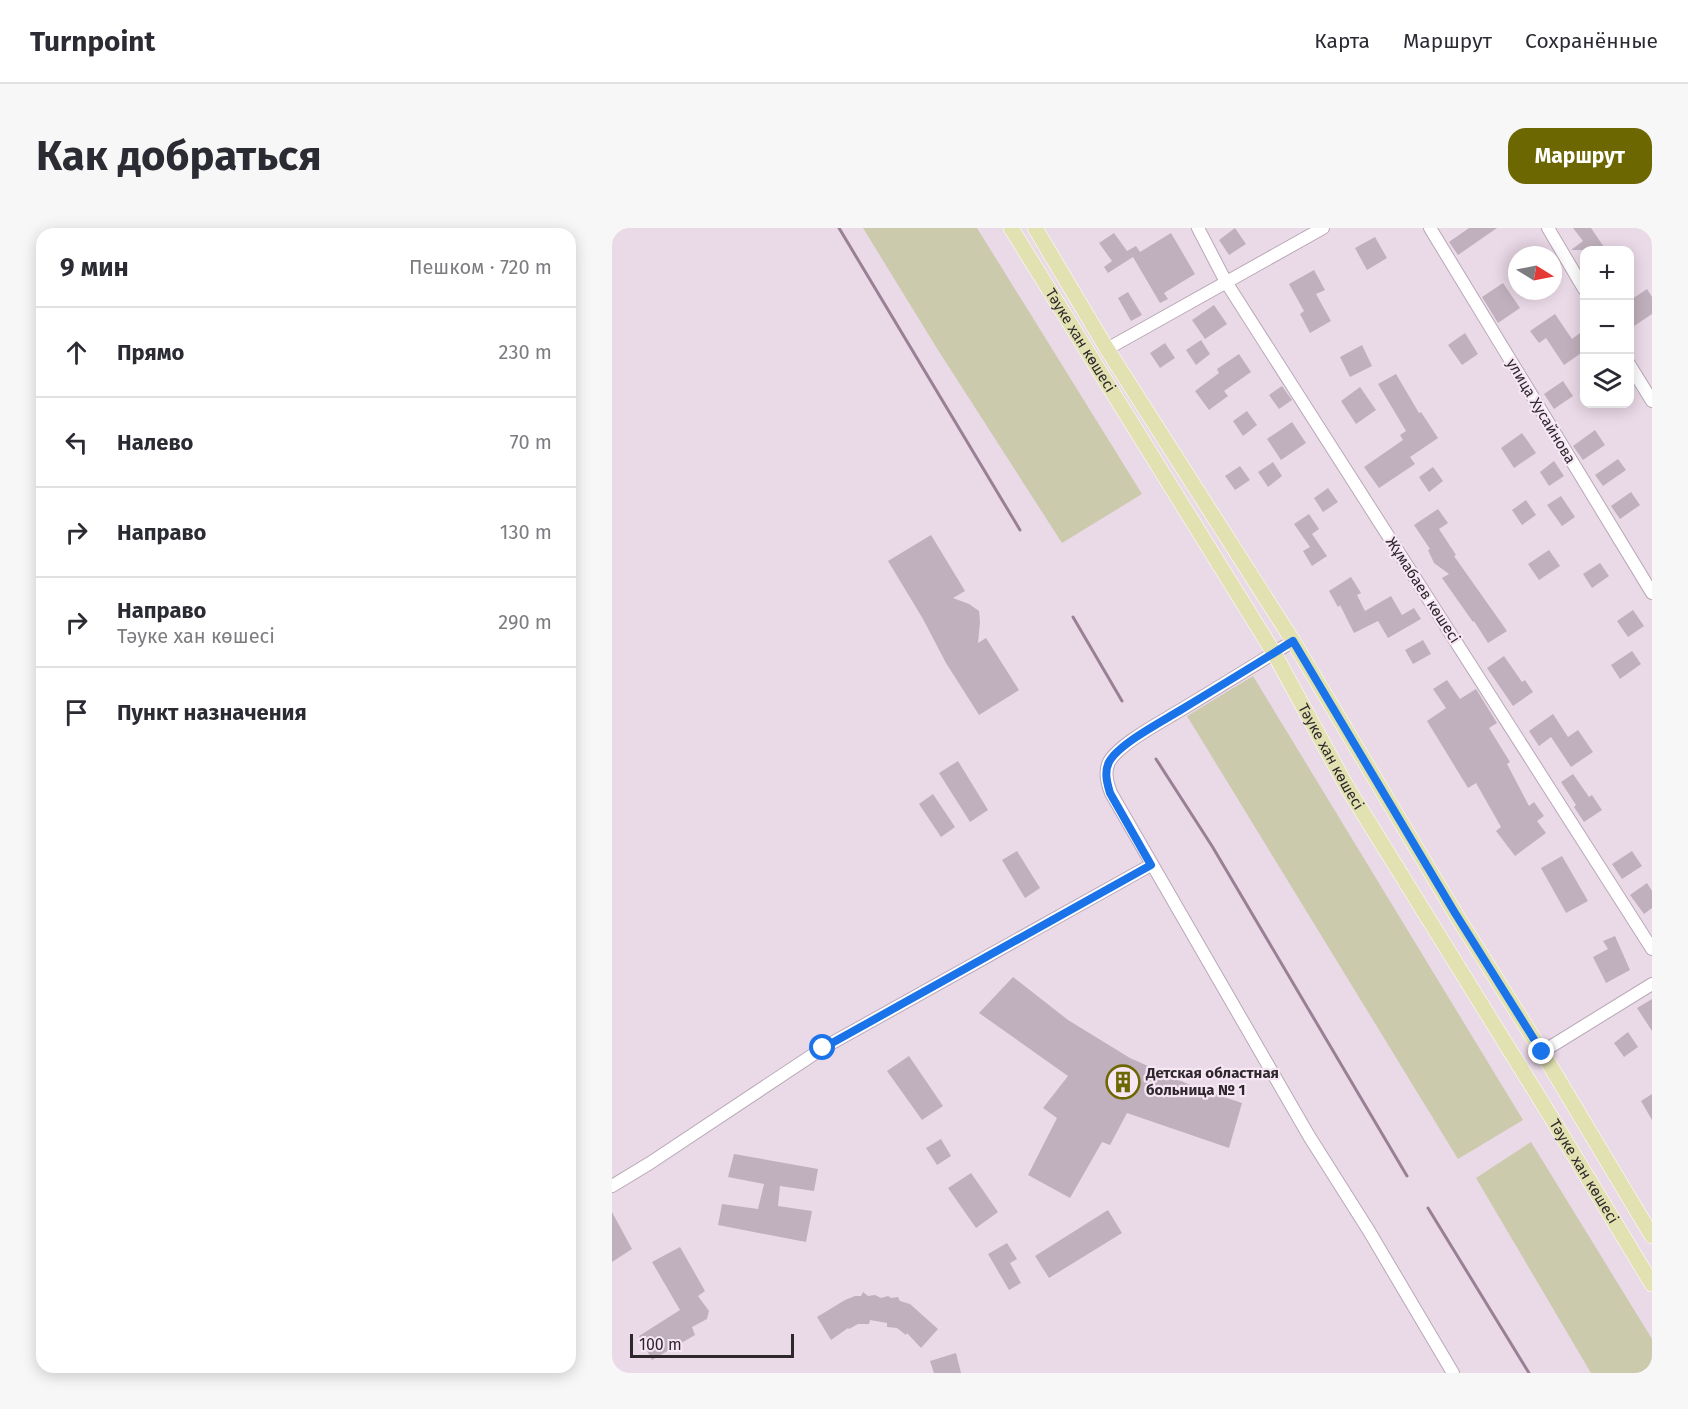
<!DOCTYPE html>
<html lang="ru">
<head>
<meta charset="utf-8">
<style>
	body { margin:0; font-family:"Fira Sans",sans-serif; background:#f7f7f7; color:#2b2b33 }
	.controls { position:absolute; right:18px; top:18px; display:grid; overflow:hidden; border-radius:12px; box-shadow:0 3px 15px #0003 }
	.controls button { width:54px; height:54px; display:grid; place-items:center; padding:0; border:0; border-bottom:2px solid #e1e1e2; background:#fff; color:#2b2b33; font:30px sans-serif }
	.compass { position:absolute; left:896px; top:18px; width:54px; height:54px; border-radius:50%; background:#fff; box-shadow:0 3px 15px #0003; rotate:100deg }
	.scale { position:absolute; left:18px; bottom:15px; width:164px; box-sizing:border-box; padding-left:6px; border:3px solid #2e282d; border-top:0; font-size:16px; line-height:21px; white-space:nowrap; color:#2e282d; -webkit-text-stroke:4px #f7e6f4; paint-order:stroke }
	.stop { position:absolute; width:18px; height:18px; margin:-14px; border:4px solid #1a73e8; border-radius:50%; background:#fff }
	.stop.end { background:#1a73e8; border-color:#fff; box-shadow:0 2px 6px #0008 }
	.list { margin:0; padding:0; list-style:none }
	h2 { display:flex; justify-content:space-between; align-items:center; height:78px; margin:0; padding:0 24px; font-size:26px }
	h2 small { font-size:20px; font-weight:400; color:#7c7c81 }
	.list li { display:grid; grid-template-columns:39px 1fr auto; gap:18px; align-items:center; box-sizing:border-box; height:90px; padding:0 24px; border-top:2px solid #e1e1e2 }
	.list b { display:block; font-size:22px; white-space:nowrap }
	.list p { margin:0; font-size:20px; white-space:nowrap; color:#7c7c81 }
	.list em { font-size:20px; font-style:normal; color:#7c7c81 }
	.icon { flex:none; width:33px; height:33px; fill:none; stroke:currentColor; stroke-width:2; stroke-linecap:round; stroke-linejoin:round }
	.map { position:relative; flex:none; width:1040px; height:1145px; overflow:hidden; border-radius:18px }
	header { display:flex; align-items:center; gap:36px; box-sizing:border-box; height:84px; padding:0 30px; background:#fff; border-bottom:2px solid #e1e1e2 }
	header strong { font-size:28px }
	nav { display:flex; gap:33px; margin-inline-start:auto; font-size:21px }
	.intro { display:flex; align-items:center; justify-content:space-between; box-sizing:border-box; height:144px; padding:0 36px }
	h1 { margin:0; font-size:42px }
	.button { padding:15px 27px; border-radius:18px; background:#6c6700; color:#fff; font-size:21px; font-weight:700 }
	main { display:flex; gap:36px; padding:0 36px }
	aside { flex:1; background:#fff; border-radius:18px; box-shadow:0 3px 15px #0003 }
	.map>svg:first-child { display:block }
	.green { fill:#cbcaad }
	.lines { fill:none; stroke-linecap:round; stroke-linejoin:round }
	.stream { stroke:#998095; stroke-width:3 }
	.building { fill:#c0b0bd }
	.minor-casing { stroke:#b9a8b6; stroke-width:14 }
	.major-casing { stroke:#fff; stroke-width:16 }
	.minor { stroke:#fff; stroke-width:12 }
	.major { stroke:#e2e1b2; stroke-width:15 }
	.route { stroke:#1a73e8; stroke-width:8 }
	.labels { text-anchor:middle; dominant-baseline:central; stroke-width:4.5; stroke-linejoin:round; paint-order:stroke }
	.street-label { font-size:15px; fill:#2e282d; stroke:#f7e6f4 }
	.poi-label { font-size:15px; font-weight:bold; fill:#2e282d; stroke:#f7e6f4; text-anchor:start }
</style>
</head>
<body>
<header>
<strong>Turnpoint</strong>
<nav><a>Карта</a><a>Маршрут</a><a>Сохранённые</a></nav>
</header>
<div class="intro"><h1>Как добраться</h1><a class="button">Маршрут</a></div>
<main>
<aside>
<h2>9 мин<small>Пешком · 720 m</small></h2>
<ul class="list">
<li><svg class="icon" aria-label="ahead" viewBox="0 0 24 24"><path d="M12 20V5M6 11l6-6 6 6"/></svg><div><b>Прямо</b></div><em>230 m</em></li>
<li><svg class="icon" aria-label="left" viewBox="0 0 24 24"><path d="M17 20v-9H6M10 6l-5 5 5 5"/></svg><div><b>Налево</b></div><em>70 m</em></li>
<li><svg class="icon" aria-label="right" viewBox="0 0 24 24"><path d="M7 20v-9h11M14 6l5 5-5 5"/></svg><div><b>Направо</b></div><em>130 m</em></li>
<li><svg class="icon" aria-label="right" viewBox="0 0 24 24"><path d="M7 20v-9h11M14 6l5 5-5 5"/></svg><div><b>Направо</b><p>Тәуке хан көшесі</p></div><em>290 m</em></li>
<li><svg class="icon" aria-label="arrive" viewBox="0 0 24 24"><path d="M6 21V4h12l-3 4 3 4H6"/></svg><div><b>Пункт назначения</b></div></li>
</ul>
</aside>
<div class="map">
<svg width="1040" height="1145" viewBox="0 0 1040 1145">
	<rect width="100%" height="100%" fill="#ead9e7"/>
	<!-- green -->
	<path class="green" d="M 251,0 L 365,0 L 530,266 L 450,315 L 326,122 Z
		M 641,448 L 911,892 L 846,931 L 575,488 Z
		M 919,914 L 1040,1111 L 1040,1145 L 979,1145 L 864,950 Z"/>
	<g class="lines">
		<!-- stream -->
		<path class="stream" d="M 227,0 L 408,302
			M 461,389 L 510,473
			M 544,531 L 600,618 L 795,948
			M 816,980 L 917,1145"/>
	</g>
	<!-- building -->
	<path class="building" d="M 623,0 L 634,16 L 617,27 L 607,12 Z
		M 857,0 L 885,0 L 846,27 L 837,14 Z
		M 961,0 L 979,0 L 992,19 L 987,22 L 959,22 L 971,13 Z
		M 502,5 L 515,23 L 524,18 L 528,24 L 559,5 L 583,46 L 552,65 L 556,71 L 548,75 L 521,29 L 496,45 L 492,39 L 500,33 L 487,15 Z
		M 763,9 L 775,30 L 755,42 L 743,20 Z
		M 702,42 L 713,62 L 704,66 L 719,93 L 698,105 L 688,86 L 692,83 L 677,56 Z
		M 891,55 L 908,80 L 886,95 L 870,69 Z
		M 1035,61 L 1040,69 L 1040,86 L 1022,98 L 1017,92 L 1017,73 Z
		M 516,64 L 530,87 L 519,93 L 506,70 Z
		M 602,77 L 615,96 L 593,111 L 580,92 Z
		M 943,86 L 960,111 L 968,105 L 972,112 L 972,123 L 952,137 L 934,110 L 927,115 L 918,103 Z
		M 853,105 L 866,126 L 850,137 L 836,117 Z
		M 589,112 L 598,126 L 584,137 L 574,122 Z
		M 553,115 L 563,130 L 548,140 L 538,125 Z
		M 750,117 L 760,138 L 738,149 L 728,129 Z
		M 627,126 L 639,144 L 612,163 L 616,168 L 597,182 L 583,163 L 607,145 L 605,141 Z
		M 784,146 L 807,185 L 809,184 L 826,210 L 798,229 L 803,236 L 767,260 L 752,239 L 791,212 L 788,207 L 794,203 L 766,156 Z
		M 951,153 L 961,168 L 942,181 L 932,166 Z
		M 670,158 L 680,172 L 667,181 L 657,167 Z
		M 748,159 L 764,182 L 744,196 L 729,173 Z
		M 635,183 L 645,197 L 631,208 L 621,193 Z
		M 680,194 L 694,215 L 669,232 L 655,211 Z
		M 983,202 L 993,217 L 971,232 L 961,218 Z
		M 910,205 L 924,225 L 902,240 L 889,220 Z
		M 1006,231 L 1014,242 L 991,258 L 983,247 Z
		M 942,233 L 952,248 L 937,258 L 928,244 Z
		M 661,234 L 670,248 L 656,259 L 646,244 Z
		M 628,238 L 638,252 L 623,262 L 613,248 Z
		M 821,239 L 831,253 L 817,264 L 807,249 Z
		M 716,260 L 726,274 L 711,284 L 702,270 Z
		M 1019,264 L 1028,277 L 1008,291 L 999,278 Z
		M 949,268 L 963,289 L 950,298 L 935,277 Z
		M 914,272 L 924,287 L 910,297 L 900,282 Z
		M 826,281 L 836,295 L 827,301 L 844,327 L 842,328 L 895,403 L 876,415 L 862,393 L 861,394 L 830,350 L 837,346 L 822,335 L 816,322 L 818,321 L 802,297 Z
		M 697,286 L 707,301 L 700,306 L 715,328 L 700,338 L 691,323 L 698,319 L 682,296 Z
		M 319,307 L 353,363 L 341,370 L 357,376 L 367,383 L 368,394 L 366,415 L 374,410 L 407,462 L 367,487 L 334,435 L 311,391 L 276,333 Z
		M 937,322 L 948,338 L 927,352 L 916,336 Z
		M 988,335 L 997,348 L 980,360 L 971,346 Z
		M 739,349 L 749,365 L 745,367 L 753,383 L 779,368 L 790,387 L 802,380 L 809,391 L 776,410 L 766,393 L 742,405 L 728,377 L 726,379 L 717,363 Z
		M 1021,382 L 1032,398 L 1016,409 L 1005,393 Z
		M 811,412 L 819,426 L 801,436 L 793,422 Z
		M 1020,423 L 1029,436 L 1008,451 L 999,437 Z
		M 892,428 L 910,454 L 913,452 L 921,464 L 901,478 L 875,440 Z
		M 835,452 L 848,471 L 864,461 L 885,495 L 877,500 L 898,534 L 895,536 L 917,578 L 922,574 L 932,588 L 925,593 L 934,605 L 903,628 L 884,603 L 889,599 L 864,555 L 856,560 L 815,493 L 834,480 L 821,461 Z
		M 941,486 L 956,509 L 966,502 L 981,524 L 959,539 L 939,509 L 927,518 L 917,503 Z
		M 346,533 L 376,582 L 358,594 L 327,545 Z
		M 961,546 L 977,569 L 980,567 L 990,582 L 972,594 L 962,579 L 964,577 L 949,554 Z
		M 321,566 L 343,599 L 329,609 L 307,576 Z
		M 405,623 L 428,660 L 413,670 L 390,632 Z
		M 1020,623 L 1030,638 L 1010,651 L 1000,636 Z
		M 950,628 L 976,673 L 954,685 L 929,640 Z
		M 1035,655 L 1040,663 L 1040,680 L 1032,686 L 1018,667 Z
		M 1003,708 L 1018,742 L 994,755 L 981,729 L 996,721 L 991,713 Z
		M 401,749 L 456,792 L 518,830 L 585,860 L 630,875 L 617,920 L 515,885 L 498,917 L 490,914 L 458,970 L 416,947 L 445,890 L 431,880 L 456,848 L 367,785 Z
		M 1040,771 L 1040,803 L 1025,780 Z
		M 1016,804 L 1026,819 L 1012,829 L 1002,815 Z
		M 297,828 L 331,878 L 310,892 L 275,843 Z
		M 1040,866 L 1040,892 L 1029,873 Z
		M 329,911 L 339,928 L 325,937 L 314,920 Z
		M 122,926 L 206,941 L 202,963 L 168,958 L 166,978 L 200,983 L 194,1014 L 106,997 L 110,976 L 146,981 L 152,956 L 116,949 Z
		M 359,945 L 386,984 L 364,1000 L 336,960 Z
		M 496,982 L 510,1005 L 437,1050 L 423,1028 Z
		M 0,984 L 20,1021 L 0,1034 Z
		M 395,1015 L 405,1031 L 398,1035 L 409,1055 L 397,1062 L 376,1026 Z
		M 68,1019 L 93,1063 L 86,1068 L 97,1083 L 95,1091 L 80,1099 L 83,1107 L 40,1132 L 27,1108 L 68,1082 L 40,1034 Z
		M 251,1064 L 256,1068 L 263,1067 L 269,1070 L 276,1068 L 279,1070 L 286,1069 L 288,1073 L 298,1076 L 326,1101 L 309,1120 L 295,1105 L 294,1107 L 285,1100 L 275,1099 L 275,1095 L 258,1092 L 257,1096 L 246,1096 L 237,1101 L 236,1100 L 219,1112 L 205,1089 L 233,1072 L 243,1068 L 249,1068 Z
		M 344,1125 L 349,1145 L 322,1145 L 318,1133 Z"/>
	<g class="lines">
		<!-- minor casing -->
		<g class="minor-casing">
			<path id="minor" d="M 586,0 L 614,54 L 1040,721
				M 818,0 L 1040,365
				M 936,0 L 972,61
				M 495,121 L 711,0
				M 1017,136 L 1040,173
				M 681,413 C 643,437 605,460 567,483 C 549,494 507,516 497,534 C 492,544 495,555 499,565 L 697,908 L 757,1003 L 841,1145
				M 930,824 L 1040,756
				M 0,958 L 38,935 L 211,820 L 539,637"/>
		</g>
		<!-- major casing -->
		<g class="major-casing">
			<g id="major">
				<path id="s1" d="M 399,0 L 662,425 L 735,559 L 939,889 L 1040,1056"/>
				<path d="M 423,0 L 495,121 L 681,413 L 843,685 L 930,824 L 1040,1008"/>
			</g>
		</g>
		<!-- minor -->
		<use href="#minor" class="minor"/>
		<!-- major -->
		<use href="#major" class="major"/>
	</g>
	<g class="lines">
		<!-- route -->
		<path class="route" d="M 211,820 L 539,637 L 498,565 C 495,555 492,544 497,534 C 507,516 549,494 567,483 C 605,460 643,437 681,413 L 843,685 L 930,824"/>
	</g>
	<!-- icons -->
	<defs>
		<g id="building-ring" transform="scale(1.725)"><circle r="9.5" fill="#f7e6f4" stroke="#6c6700" stroke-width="1.5"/><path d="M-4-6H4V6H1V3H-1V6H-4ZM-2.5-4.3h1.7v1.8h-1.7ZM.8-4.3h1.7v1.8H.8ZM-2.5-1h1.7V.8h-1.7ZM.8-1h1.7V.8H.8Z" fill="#6c6700"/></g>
	</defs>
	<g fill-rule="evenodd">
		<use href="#building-ring" x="511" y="854"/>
	</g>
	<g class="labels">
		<!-- street labels -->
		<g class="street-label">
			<text stroke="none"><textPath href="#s1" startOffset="132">Тәуке хан көшесі</textPath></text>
			<text transform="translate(929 183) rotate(59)">улица Хусайнова</text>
			<text transform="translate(811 362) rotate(57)">Жұмабаев көшесі</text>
			<text stroke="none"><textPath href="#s1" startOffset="618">Тәуке хан көшесі</textPath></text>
			<text stroke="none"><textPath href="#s1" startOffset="1104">Тәуке хан көшесі</textPath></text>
		</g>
		<!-- poi labels -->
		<g class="poi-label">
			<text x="534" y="845">Детская областная<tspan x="534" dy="17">больница № 1</tspan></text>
		</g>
	</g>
</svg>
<div class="controls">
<button>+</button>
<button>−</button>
<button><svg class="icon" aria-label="layers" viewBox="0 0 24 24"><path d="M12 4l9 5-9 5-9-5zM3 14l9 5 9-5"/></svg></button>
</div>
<svg class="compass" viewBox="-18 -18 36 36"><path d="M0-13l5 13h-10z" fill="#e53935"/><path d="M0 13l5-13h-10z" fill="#7c7c81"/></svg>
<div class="scale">100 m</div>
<div class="stop" style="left:211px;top:820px"></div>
<div class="stop end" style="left:930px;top:824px"></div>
</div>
</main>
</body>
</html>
